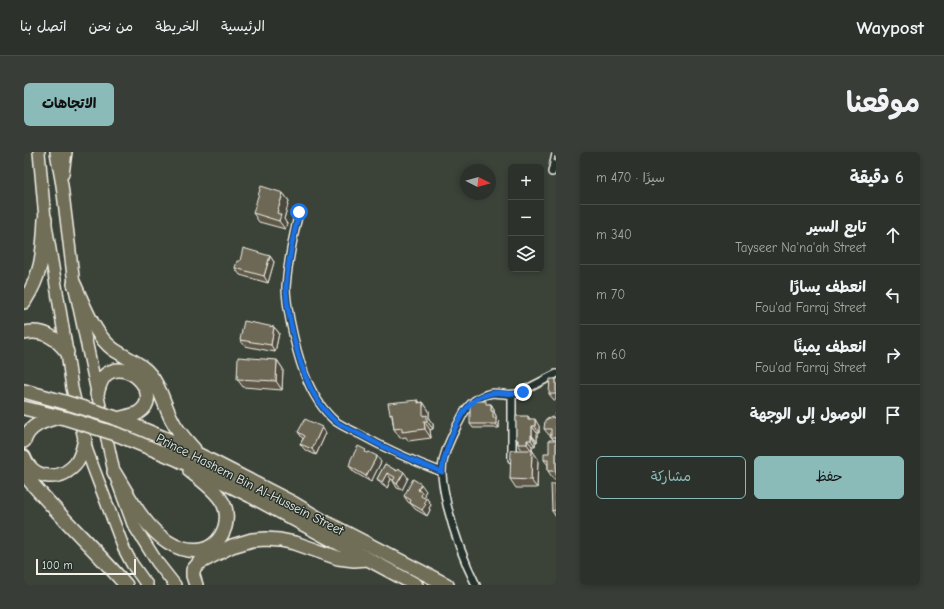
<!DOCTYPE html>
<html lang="ar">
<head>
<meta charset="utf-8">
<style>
	body { margin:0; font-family:"Comic Neue","Playpen Sans Arabic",sans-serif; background:#383e37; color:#f1f3f6; direction:rtl }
	.controls { position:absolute; right:12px; top:12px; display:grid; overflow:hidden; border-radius:6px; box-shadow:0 2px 6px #0003 }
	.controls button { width:36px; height:36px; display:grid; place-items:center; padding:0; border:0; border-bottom:1px solid #484d47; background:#2c322b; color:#f1f3f6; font:20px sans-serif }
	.compass { position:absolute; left:436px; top:12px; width:36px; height:36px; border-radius:50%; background:#2c322b; box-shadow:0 2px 6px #0003; rotate:96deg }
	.scale { position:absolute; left:12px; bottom:10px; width:100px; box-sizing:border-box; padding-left:4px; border:2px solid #f4f1e8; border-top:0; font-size:11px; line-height:14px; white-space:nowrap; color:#f4f1e8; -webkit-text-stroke:3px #26332d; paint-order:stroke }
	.stop { position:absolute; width:12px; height:12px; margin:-9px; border:3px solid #1a73e8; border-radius:50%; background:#fff }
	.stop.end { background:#1a73e8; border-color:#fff; box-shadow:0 1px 4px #0008 }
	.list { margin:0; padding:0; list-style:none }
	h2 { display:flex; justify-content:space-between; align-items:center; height:52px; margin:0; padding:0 16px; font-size:17px }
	h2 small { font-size:13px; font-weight:400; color:#a6aaa9 }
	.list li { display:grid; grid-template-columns:26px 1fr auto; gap:12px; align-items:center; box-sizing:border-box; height:60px; padding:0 16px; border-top:1px solid #484d47 }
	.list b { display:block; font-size:15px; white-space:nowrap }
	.list p { margin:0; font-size:13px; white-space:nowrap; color:#a6aaa9 }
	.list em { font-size:13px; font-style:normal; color:#a6aaa9 }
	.actions { display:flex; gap:8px; padding:12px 16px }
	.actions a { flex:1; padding:9px 0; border:1px solid #8bbbb9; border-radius:6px; text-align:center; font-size:14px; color:#8bbbb9 }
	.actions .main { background:#8bbbb9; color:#111 }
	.icon { flex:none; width:22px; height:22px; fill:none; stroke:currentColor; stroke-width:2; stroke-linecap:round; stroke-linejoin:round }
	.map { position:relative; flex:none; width:532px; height:433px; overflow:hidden; direction:ltr; border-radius:6px }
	header { display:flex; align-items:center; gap:24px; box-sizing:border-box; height:56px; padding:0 20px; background:#2c322b; border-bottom:1px solid #484d47 }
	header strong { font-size:19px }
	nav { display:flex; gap:22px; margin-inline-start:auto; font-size:14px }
	.intro { display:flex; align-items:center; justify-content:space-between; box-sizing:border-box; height:96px; padding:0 24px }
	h1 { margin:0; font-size:28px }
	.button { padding:10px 18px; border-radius:6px; background:#8bbbb9; color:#111; font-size:14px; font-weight:700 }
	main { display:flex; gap:24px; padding:0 24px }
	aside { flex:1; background:#2c322b; border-radius:6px; box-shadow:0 2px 6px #0003 }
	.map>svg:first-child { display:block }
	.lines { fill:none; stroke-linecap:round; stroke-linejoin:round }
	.street-casing { stroke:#f4f1e8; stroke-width:10 }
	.primary-casing { stroke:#f4f1e8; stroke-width:14 }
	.highway-casing { stroke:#f4f1e8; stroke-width:16 }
	.street { stroke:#26332d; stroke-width:7 }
	.primary { stroke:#716e59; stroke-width:11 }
	.highway { stroke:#716e59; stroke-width:13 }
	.highway-bridge-casing { stroke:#f4f1e8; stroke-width:16; stroke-linecap:butt }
	.highway-bridge { stroke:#716e59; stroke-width:13 }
	.wall { fill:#5e5949; stroke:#f4f1e8 }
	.shaded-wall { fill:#4c493c; stroke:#f4f1e8 }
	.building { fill:#6d6855; stroke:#f4f1e8 }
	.route { stroke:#1a73e8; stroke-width:5 }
	.labels { text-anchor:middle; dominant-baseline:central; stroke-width:3; stroke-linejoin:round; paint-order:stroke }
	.street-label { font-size:13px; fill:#f4f1e8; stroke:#26332d }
</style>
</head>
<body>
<header>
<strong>Waypost</strong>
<nav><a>الرئيسية</a><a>الخريطة</a><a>من نحن</a><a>اتصل بنا</a></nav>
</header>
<div class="intro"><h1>موقعنا</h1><a class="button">الاتجاهات</a></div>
<main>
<aside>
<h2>6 دقيقة<small>سيرًا · 470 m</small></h2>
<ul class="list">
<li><svg class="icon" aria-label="ahead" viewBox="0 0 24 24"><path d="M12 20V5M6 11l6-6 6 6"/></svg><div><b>تابع السير</b><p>Tayseer Na'na'ah Street</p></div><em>340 m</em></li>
<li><svg class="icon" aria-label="left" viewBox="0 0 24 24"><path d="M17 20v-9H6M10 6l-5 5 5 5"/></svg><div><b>انعطف يسارًا</b><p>Fou'ad Farraj Street</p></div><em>70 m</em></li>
<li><svg class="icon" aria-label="right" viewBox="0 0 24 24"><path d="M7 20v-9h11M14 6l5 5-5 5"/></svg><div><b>انعطف يمينًا</b><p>Fou'ad Farraj Street</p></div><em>60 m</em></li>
<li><svg class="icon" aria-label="arrive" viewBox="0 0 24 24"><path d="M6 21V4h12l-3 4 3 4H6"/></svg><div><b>الوصول إلى الوجهة</b></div></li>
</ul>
<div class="actions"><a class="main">حفظ</a><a>مشاركة</a></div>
</aside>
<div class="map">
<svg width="532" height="433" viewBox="0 0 532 433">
	<rect width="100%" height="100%" fill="#3b4339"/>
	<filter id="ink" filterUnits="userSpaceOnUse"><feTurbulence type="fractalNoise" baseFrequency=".025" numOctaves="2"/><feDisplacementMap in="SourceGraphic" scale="8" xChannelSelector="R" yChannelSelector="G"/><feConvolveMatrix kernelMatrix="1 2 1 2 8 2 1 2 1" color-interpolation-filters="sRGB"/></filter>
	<g filter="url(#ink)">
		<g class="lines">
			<!-- street casing -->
			<g class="street-casing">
				<path id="street" d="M 528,20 L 532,2
					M 275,60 C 269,85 264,109 262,135 C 262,145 264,157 266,168 C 273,203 283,244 311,269 C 318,274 327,278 335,282 C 362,297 389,309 418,320
					M 488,243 L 488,307
					M 452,433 C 439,407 430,381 423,353 C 421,342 418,331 418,320 C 418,304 426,288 433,274 C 439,263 443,252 455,246 C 472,236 478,245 493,242 L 532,222"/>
			</g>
			<!-- primary casing -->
			<g class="primary-casing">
				<path id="primary" d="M 15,0 L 21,67 L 43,200 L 48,236 L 63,299 L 100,397 L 108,412 L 123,433
					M 32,0 L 38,33 L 50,132 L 90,320 L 109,372 L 133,410 L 151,433
					M 39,22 L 42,0"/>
			</g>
			<!-- highway casing -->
			<g class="highway-casing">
				<path id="highway" d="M 50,132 C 60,153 70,183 89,197 C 102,206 117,211 127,224 C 137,237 140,253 148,268 C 153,279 162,288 170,297
					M 0,150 C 19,120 19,101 21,67
					M 0,181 C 20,177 31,185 43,200
					M 0,239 L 40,250
					M 73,242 C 75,234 77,225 84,221 C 107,207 140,245 114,261 C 108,264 100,265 93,267
					M 0,256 L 44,267
					M 89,265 L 147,289 L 191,311 L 269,351 L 299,369 L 423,433
					M 92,282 L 153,307 L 227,344 L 392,433
					M 0,289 C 5,273 20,269 35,265
					M 0,305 C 9,329 39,330 53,310 C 58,303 59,295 61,287
					M 90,320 C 105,344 119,374 144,390 C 166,404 192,402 201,375 C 203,367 203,358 199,351 C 192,338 177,328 166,319
					M 0,322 C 32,361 69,395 102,433
					M 172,433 L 169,424 L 169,418 L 175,411 L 208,394 L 228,388 L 242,387 L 256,388 L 271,391 L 314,406 L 330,408 L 344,407"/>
			</g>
			<!-- street -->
			<use href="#street" class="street"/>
			<!-- primary -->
			<use href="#primary" class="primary"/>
			<!-- highway -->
			<use href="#highway" class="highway"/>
			<!-- highway-bridge casing -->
			<g class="highway-bridge-casing">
				<path id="highway-bridge" d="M 40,250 L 89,265
					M 44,267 L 92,282"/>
			</g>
			<!-- highway-bridge -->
			<use href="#highway-bridge" class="highway-bridge"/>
		</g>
		<!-- wall -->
		<path class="wall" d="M 259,41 L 265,49 L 260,67 L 263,72 L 261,77 L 235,70 L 229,61 Z
			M 246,104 L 250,110 L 244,131 L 216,123 L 211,116 L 216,109 Z
			M 250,175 L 255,181 L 251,200 L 221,194 L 216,188 Z
			M 253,208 L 259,217 L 258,238 L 219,235 L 213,227 Z
			M 532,227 L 532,248 L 530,248 L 525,242 Z
			M 394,248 L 396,251 L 399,250 L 405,259 L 405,267 L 409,272 L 409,277 L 406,278 L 407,286 L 384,289 L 382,285 L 376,286 L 370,277 L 368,265 L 366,262 Z
			M 464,252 L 467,252 L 470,257 L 470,260 L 472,264 L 472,267 L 475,270 L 475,276 L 449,276 L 446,272 Z
			M 532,261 L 532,328 L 530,328 L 524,319 L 524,313 L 520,308 L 525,301 L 530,288 L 527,285 L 527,283 L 525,283 L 520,277 L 531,266 Z
			M 504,264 L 506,267 L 515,274 L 515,281 L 513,281 L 513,290 L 511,290 L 511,294 L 508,294 L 508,298 L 514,307 L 513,336 L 492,336 L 486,327 L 498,298 L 494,292 L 494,290 L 492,287 Z
			M 274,280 L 302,281 L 292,303 L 281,298 L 276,292 L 279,287 Z
			M 344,301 L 357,310 L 347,330 L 330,320 L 325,314 Z
			M 361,312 L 384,326 L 378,338 L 373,336 L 369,329 L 369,328 L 367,327 L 363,336 L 358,333 L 353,327 Z
			M 532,332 L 532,365 L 528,359 Z
			M 402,339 L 400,342 L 407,353 L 405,356 L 406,358 L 403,364 L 391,357 L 387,352 L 384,350 L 380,344 Z"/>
		<!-- shaded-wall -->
		<path class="shaded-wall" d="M 259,41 L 265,49 L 260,67 L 263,72 L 261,77 L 255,69 L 253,61 Z
			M 246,104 L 250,110 L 244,131 L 240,124 Z
			M 250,175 L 255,181 L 251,200 L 247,193 Z
			M 253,208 L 259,217 L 258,238 L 252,229 Z
			M 394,248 L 399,255 L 399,250 L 405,259 L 405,267 L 409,272 L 409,277 L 399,264 L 394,251 Z
			M 467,252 L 470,257 L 470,260 L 472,264 L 472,267 L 475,270 L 475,276 L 472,272 L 467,259 Z
			M 511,267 L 515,274 L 515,281 L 511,274 Z
			M 400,269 L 406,278 L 407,286 L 401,277 Z
			M 508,274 L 513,281 L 513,290 L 508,283 Z
			M 298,275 L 302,281 L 292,303 L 288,297 Z
			M 507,283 L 511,290 L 511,294 L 507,288 Z
			M 503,288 L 508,294 L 508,299 L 503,292 Z
			M 508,298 L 514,307 L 513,336 L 507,328 Z
			M 353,304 L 357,310 L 347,330 L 342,324 Z
			M 380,320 L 384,326 L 378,338 L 373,332 Z
			M 363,321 L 367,327 L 363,336 L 358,330 Z
			M 397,332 L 402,339 L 400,342 L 407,353 L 405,356 L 406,358 L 403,364 L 398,358 L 397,344 L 394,338 Z"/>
		<!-- building -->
		<path class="building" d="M 531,4 L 532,4 L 532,9 L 530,9 Z
			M 237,34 L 259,41 L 253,61 L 257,63 L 255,69 L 229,61 Z
			M 219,96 L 246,104 L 240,124 L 211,116 L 213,109 L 216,109 Z
			M 220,169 L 250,175 L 247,193 L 216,188 Z
			M 214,205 L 253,208 L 252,229 L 213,227 Z
			M 526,227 L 532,227 L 532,242 L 525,242 Z
			M 394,248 L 394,251 L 399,250 L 399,264 L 403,263 L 403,269 L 400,269 L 401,277 L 378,280 L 378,276 L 370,277 L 368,261 L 366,262 L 364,251 Z
			M 446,249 L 462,249 L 462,252 L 467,252 L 467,259 L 469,259 L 469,266 L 472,266 L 472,272 L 446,272 Z
			M 532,261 L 532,285 L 527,285 L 527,277 L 520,277 L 521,268 L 528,265 L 531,266 Z
			M 492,264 L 504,264 L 504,267 L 511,267 L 511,274 L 508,274 L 508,283 L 507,283 L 507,288 L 503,288 L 503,292 L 494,292 L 494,288 L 492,287 Z
			M 281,267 L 298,275 L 288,297 L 276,292 L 281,284 L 274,280 Z
			M 525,288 L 532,288 L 532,319 L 524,319 L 524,308 L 520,308 L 520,301 L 525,301 Z
			M 334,294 L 342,298 L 341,300 L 343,301 L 345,300 L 353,304 L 342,324 L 325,314 L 327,307 Z
			M 487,298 L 508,298 L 507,328 L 486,327 Z
			M 361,312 L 373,319 L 375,317 L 380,320 L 373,332 L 369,329 L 371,325 L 363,321 L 358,330 L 353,327 Z
			M 389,327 L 397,332 L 394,338 L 398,340 L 397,344 L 402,347 L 400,350 L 402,352 L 398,358 L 386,351 L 387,348 L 380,344 Z
			M 527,332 L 532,332 L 532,358 L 528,359 Z"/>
	</g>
	<g class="lines" filter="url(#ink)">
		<!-- route -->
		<path class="route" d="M 275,60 C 269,85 264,109 262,135 C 262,145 264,157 266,168 C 273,203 283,244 311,269 C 318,274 327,278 335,282 C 362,297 389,309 418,320 C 419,303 432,270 442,257 C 448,249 456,244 465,242 C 478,238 486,245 499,240"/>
	</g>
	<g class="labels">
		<!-- street labels -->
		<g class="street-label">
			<text transform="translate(226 332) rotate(27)">Prince Hashem Bin Al-Hussein Street</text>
		</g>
	</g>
</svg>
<div class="controls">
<button>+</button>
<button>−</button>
<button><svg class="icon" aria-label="layers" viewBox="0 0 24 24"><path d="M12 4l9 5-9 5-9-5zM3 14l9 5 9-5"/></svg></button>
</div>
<svg class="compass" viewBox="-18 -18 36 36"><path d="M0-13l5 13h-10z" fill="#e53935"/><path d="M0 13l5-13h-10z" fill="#a6aaa9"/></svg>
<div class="scale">100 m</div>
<div class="stop" style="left:275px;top:60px"></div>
<div class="stop end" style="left:499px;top:240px"></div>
</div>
</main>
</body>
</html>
